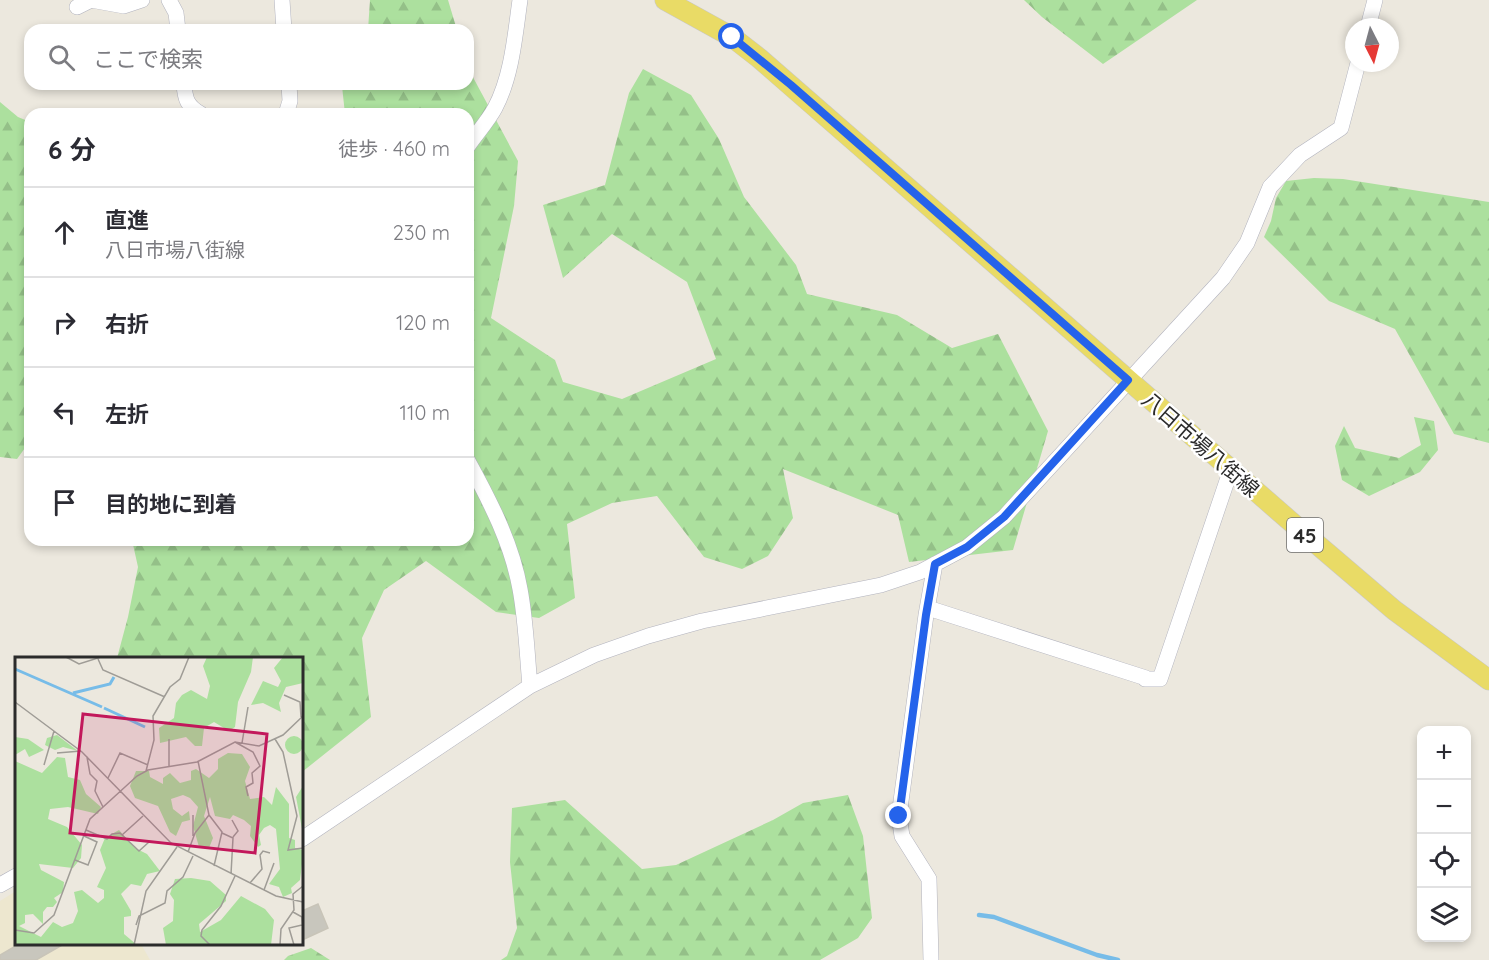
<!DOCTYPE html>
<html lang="ja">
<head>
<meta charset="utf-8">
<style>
	body { margin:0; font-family:Quicksand,"Noto Sans JP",sans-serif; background:#f7f7f7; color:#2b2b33 }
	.controls { position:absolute; right:18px; bottom:18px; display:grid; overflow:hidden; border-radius:12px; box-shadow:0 3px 9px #0003 }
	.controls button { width:54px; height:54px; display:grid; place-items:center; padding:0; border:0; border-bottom:2px solid #e1e1e2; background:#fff; color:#2b2b33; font:30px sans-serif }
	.compass { position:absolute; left:1345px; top:18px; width:54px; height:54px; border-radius:50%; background:#fff; box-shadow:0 3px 9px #0003; rotate:174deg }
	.stop { position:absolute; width:18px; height:18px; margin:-14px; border:4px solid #2563eb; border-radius:50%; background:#fff }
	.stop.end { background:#2563eb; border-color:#fff; box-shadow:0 2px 6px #0008 }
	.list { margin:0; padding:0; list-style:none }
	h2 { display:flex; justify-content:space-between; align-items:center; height:78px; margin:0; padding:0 24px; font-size:26px }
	h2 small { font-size:20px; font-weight:400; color:#7c7c81 }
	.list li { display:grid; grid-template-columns:39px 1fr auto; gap:18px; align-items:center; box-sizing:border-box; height:90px; padding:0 24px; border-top:2px solid #e1e1e2 }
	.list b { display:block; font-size:22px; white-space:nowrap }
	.list p { margin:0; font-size:20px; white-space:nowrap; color:#7c7c81 }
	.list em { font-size:20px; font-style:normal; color:#7c7c81 }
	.icon { flex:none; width:33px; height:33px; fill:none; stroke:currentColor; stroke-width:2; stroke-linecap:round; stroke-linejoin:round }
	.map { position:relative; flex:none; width:1489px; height:960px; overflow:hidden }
	.search { position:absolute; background:#fff; box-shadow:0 3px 9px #0003; left:24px; top:24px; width:450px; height:66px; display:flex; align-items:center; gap:15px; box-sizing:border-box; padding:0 21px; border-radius:18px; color:#7c7c81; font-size:22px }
	.panel { position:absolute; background:#fff; box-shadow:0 3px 9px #0003; left:24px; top:108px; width:450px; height:438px; border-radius:18px }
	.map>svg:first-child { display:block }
	.education { fill:#ede7cf }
	.forest { fill:url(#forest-firs) }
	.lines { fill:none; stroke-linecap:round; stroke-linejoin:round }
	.stream { stroke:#77bce8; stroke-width:4.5 }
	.building { fill:#c8c6bd; stroke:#c8c4b8; stroke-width:1.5 }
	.minor-casing { stroke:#b2b3be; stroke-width:16 }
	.major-casing { stroke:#c8c8c8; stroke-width:21 }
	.minor { stroke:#fff; stroke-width:15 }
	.major { stroke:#e9db66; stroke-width:20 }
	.route { stroke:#2563eb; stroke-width:8 }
	.labels { text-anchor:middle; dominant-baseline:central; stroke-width:5; stroke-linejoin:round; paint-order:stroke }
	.shield { fill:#fff; stroke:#6b6b6b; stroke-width:1.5 }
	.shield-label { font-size:20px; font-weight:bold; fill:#2b2b2b }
	.street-label { font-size:21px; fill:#2b2b2b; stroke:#fff }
	.inset-river { fill:none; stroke:#77bce8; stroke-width:3 }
	.inset-road { fill:none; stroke:#9f9c96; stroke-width:1.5 }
	.view { fill:#c2185b; fill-opacity:0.15; stroke:#c2185b; stroke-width:3 }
	.inset-edge { fill:none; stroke:#2b2b2b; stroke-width:3 }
</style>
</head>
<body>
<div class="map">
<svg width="1489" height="960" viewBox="0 0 1489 960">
	<defs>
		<pattern id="forest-firs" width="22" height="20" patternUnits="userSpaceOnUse" patternTransform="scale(1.5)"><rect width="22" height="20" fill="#ace09e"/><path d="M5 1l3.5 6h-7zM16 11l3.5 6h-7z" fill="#94c088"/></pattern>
	</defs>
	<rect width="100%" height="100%" fill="#ece8de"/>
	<!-- education -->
	<path class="education" d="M 16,891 L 16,944 L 141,944 L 150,960 L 0,960 L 0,901 Z"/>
	<!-- forest -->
	<path class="forest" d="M 370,0 L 448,0 L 457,30 L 368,30 Z
		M 1024,0 L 1197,0 L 1103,64 L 1042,17 Z
		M 468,68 L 518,161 L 514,206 L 491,318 L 555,360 L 563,382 L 622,399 L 716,359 L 687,282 L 612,234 L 563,278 L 543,205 L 605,185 L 629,93 L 643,69 L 691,95 L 719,139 L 744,197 L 796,265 L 807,294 L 897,315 L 952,348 L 998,334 L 1048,431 L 1013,550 L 909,562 L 898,515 L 783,469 L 793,518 L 768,556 L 742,569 L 704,557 L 657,496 L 612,503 L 567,524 L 575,598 L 539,618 L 496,612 L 426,561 L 384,590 L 362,638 L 371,717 L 302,772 L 302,658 L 117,658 L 128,617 L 138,567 L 132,540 L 468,540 L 468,114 L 345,114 L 342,86 L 343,84 L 468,84 Z
		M 0,102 L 18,117 L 30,122 L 30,441 L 17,459 L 0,457 Z
		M 1314,178 L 1343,179 L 1489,202 L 1489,443 L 1454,434 L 1395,329 L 1329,301 L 1264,237 L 1271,221 L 1276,198 L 1286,181 Z
		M 1414,417 L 1434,421 L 1438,450 L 1420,472 L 1369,496 L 1342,480 L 1335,446 L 1344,426 L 1355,448 L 1399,458 L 1421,445 Z
		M 848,795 L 863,836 L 872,918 L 858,938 L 820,960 L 501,960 L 507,956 L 517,928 L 510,862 L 512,808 L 565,800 L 642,869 L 676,865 L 773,820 L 803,803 Z
		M 311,948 L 330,960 L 284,960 L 288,956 Z"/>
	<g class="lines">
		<!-- stream -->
		<path class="stream" d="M 979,915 L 994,917 L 1097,955 L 1118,960"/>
	</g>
	<!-- building -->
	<path class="building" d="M 318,904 L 328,928 L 302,940 L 302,911 Z
		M 19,944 L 64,944 L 36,960 L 0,960 L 0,955 Z"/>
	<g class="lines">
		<!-- minor casing -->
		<g class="minor-casing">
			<path id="minor" d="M 169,0 L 176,13 L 178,30
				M 282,0 L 284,30
				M 77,7 L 91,0 L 124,6 L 142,0
				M 1368,27 L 1375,0
				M 184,84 C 185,99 187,106 201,114
				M 286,114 L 290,101 L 289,84
				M 468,146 C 477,133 488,121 495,108 C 512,76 515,35 520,0
				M 468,461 C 490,501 512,544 520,589 C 526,621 527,654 530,686
				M 928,608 L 1146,678 L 1145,679 L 1160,679 L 1231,469
				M 302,839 L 530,686 L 594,655 L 648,636 L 702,621 L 881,585 L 920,572 L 967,547 L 1004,517 L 1223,278 L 1247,243 L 1270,187 L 1300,155 L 1341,128 L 1358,63
				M 0,885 L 16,876
				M 931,960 L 929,879 L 902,836 L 899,816 L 926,615 L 935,564"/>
		</g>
		<!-- major casing -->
		<g class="major-casing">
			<path id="major" d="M 665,0 L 732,37 L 759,58 L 1305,534 L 1394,610 L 1489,680"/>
		</g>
		<!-- minor -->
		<use href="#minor" class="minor"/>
		<!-- major -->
		<use href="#major" class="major"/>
	</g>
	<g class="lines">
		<!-- route -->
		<path class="route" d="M 732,37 L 791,85 L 1128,380 L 1004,517 L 967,547 L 935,564 L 926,615 L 899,816"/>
	</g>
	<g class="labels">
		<!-- shield labels -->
		<rect class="shield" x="1287" y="518" width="36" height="34" rx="4.5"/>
		<g class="shield-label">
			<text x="1305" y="535">45</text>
		</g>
		<!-- street labels -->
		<g class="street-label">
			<text transform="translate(1201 444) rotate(41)">八日市場八街線</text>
		</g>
	</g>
	<!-- overview -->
	<g transform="translate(15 657)">
		<rect width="288" height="288" fill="#ece8de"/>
		<path d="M 192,0 L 238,0 L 236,15 L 223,45 L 220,70 L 214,74 L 199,65 L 189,71 L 187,89 L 180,89 L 171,80 L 145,86 L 144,71 L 159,61 L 161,46 L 167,38 L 176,33 L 192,42 L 195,29 L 188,9 ZM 268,0 L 288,0 L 288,26 L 271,30 L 264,46 L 266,55 L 248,46 L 236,48 L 248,24 L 263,30 L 266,24 L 259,11 ZM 42,78 L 63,94 L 48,90 L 40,93 L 30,88 L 32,81 ZM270 88a9 9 0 1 1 18 0a9 9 0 1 1-18 0ZM 0,80 L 13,82 L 29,93 L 14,100 L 10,92 L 0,98 ZM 213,96 L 227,97 L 235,110 L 230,124 L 235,142 L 249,140 L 257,148 L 261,130 L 274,147 L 274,181 L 280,183 L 280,191 L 288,193 L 288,199 L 285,223 L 276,231 L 277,236 L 268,240 L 264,230 L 254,227 L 265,212 L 261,172 L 255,168 L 249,171 L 244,178 L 246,188 L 243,190 L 235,179 L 236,169 L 229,163 L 218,158 L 215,162 L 200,159 L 195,140 L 189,159 L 198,181 L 194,191 L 184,190 L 178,169 L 183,150 L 175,141 L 168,138 L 156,142 L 158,152 L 167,159 L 174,154 L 175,163 L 167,165 L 161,179 L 155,175 L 143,149 L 120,141 L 115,129 L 121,114 L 134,114 L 135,120 L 148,127 L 148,121 L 155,116 L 165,126 L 176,123 L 176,114 L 181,112 L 194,121 L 203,112 L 203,102 ZM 42,100 L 50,101 L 53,120 L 65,123 L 71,137 L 86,150 L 83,157 L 53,150 L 35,152 L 33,162 L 52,170 L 67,188 L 66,201 L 58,211 L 24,207 L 26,213 L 49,225 L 48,235 L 39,241 L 42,245 L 38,250 L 32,250 L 28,255 L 28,267 L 18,257 L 10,258 L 10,266 L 4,269 L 26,280 L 38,265 L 47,270 L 58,266 L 63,254 L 59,235 L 67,233 L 83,246 L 89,241 L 89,233 L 82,230 L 91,211 L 85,193 L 90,181 L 104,173 L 120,191 L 132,197 L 145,214 L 132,217 L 126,229 L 116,227 L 106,237 L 116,254 L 116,259 L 109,260 L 109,277 L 122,288 L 0,288 L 0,104 L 27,116 ZM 288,129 L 288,177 L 281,140 ZM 176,221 L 195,224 L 211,238 L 211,244 L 184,267 L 185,275 L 206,263 L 226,239 L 250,252 L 259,263 L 256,288 L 151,288 L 148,271 L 158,264 L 159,243 L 155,237 L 160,222 Z" fill="#ace09e"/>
		<path class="inset-river" d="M 0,12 L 87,50M 58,36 L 95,27 L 99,20M 89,51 L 130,70"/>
		<path class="inset-road" d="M 51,0 L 64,7 L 86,0M 83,2 L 88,13 L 150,40M 269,38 L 285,45 L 286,60M 0,45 L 67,95 L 156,186 L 261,239 L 288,245M 154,82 L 154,110M 260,82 L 268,95 L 282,159 L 273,193 L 288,191M 220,85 L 238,95 L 245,109 L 237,116 L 238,126 L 231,130 L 233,139M 227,86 L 233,50M 42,96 L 66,94M 72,100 L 75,117 L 82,124 L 80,134 L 88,150M 29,108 L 39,74M 131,114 L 139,83 L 138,59 L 155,30 L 165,22 L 174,0M 93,121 L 105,96 L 133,108M 178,158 L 178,179M 194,158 L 207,175 L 199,209M 217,163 L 223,174 L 218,180M 71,173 L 92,182 L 97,177 L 105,176 L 124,194 L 134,185M 207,176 L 218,181 L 216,217M 107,178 L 128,159M 173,195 L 180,176 L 194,158 L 183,104M 60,203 L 73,208 L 82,185 L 69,179M 235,226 L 247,212 L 245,198 L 248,194 L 255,196M 249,233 L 259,206M 278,255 L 287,260 L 288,273M 121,268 L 124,259 L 150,246 L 152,234 L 168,220 L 178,199M 0,273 L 19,276 L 39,258 L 75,162 L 122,119 L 133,113 L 182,105 L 220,85 L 244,89 L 268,78 L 288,59M 119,288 L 131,234 L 162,190M 195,288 L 186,279 L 187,273 L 206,249 L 220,219M 265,288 L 266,272 L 279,253 L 278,237 L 288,229M 279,288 L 274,271 L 287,268"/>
		<path class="view" d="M 68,57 L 252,77 L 240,196 L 55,176 Z"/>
		<rect width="288" height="288" class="inset-edge"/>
	</g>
</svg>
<div class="controls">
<button>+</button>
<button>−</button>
<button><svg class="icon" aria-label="locate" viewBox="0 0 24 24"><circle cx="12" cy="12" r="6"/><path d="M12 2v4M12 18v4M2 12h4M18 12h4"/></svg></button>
<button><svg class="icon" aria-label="layers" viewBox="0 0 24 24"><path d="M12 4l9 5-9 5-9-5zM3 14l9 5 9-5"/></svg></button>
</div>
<svg class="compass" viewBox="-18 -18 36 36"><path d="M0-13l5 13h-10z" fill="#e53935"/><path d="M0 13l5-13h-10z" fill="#7c7c81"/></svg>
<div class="stop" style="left:732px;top:37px"></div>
<div class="stop end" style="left:899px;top:816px"></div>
<div class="search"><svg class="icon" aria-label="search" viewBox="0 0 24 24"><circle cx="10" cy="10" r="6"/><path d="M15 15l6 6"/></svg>ここで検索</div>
<section class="panel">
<h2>6 分<small>徒歩 · 460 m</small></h2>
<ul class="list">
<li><svg class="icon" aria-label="ahead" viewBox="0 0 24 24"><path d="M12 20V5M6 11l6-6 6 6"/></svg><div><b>直進</b><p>八日市場八街線</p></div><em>230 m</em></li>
<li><svg class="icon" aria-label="right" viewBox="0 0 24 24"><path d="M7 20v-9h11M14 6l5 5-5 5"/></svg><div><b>右折</b></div><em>120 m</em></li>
<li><svg class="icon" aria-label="left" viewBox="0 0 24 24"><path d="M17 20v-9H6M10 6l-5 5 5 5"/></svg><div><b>左折</b></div><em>110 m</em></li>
<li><svg class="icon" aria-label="arrive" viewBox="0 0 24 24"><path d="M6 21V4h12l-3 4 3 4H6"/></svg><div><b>目的地に到着</b></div></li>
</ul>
</section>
</div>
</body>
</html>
